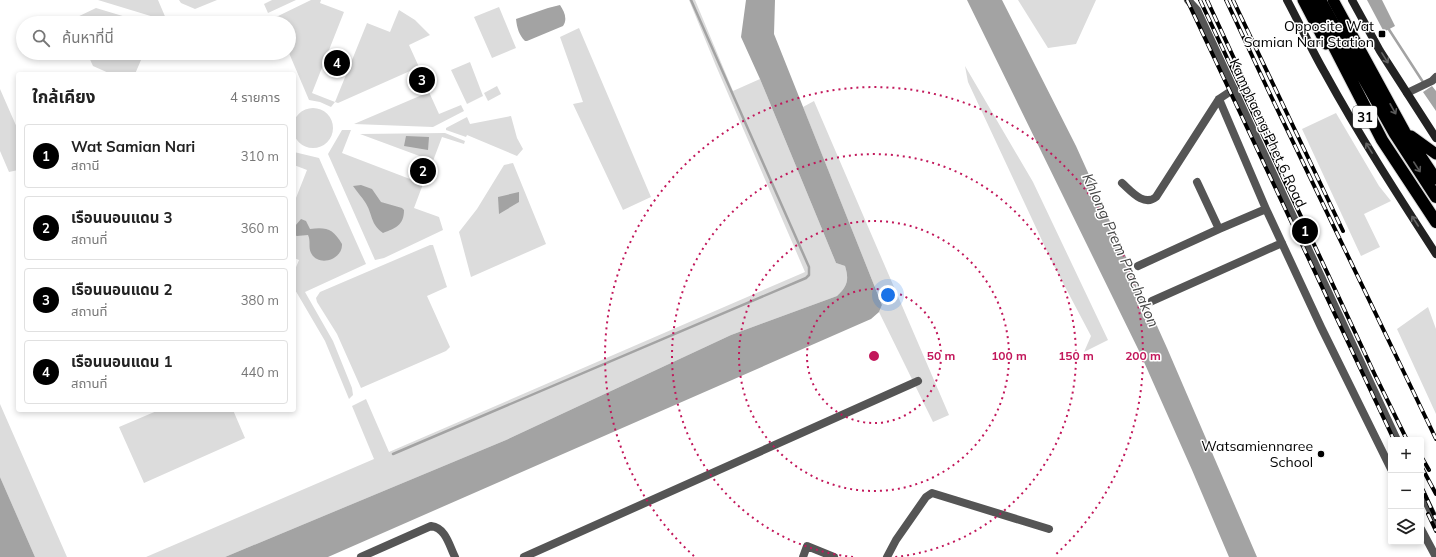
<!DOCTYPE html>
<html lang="th">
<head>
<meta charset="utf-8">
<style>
	body { margin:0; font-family:Mulish,"Noto Sans Thai",sans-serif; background:#f6f6f6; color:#222 }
	.controls { position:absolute; right:12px; bottom:12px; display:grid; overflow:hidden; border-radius:4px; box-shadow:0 2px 6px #0003 }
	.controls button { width:36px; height:36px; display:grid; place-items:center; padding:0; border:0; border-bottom:1px solid #e0e0e0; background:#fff; color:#222; font:20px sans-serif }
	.you { position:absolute; left:888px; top:295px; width:14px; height:14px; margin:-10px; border:3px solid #fff; border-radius:50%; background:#1a73e8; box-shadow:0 0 0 6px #1a73e833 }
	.badge { display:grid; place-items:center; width:26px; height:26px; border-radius:50%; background:#000; color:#fff; font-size:13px; font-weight:700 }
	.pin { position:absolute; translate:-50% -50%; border:2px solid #fff; box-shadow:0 1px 4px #0006 }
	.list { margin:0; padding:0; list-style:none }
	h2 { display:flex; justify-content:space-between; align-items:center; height:52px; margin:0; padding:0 16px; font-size:17px }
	h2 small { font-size:13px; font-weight:400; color:#767676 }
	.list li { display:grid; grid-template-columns:26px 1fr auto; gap:12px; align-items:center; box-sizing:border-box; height:64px; margin:0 8px 8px; padding:0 8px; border:1px solid #e0e0e0; border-radius:4px }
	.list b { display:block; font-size:15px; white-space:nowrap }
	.list p { margin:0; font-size:13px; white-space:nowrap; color:#767676 }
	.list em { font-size:13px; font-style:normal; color:#767676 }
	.icon { flex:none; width:22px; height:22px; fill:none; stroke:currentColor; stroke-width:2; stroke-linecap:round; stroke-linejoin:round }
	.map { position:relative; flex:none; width:1436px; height:557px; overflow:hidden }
	.search { position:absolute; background:#fff; box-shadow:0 2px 6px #0003; left:16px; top:16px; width:280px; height:44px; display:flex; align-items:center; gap:10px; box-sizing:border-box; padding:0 14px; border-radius:22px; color:#767676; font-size:15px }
	.panel { position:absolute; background:#fff; box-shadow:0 2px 6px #0003; left:16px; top:72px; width:280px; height:340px; border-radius:4px }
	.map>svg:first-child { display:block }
	.green { fill:#dcdcdc }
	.water { fill:#a3a3a3 }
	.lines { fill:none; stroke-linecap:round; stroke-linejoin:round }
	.stream { stroke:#a3a3a3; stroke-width:2.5 }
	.trunk-casing { stroke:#dbdbdb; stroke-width:13 }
	.motorway-casing { stroke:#dbdbdb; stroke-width:14 }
	.minor { stroke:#555; stroke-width:8 }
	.tertiary { stroke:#555; stroke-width:8 }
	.secondary { stroke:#222; stroke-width:8 }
	.trunk { stroke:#000; stroke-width:11 }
	.motorway { stroke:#000; stroke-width:12 }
	.rail-casing { stroke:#000; stroke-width:4 }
	.rail { stroke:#fff; stroke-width:2.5; stroke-dasharray:8; stroke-linecap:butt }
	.oneway { stroke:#646464 }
	.oneway2 { stroke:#595959 }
	.ring { fill:none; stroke:#c2185b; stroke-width:2; stroke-dasharray:2 4 }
	.poi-dot { fill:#000; stroke:#fff; stroke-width:1.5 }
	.labels { text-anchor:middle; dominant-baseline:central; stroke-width:3; stroke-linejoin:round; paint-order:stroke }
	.shield { fill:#fff; stroke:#4c4c4c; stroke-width:1 }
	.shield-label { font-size:13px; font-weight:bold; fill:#000 }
	.poi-label { font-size:14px; fill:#000; stroke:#fff; text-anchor:end }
	.street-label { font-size:14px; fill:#000; stroke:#fff }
	.water-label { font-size:15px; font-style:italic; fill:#444; stroke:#fff }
	.centre { fill:#c2185b; stroke:#fff; stroke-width:2 }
	.ring-label { font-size:12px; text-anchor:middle; font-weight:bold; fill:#c2185b; stroke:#fff; stroke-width:3; stroke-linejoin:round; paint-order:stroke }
</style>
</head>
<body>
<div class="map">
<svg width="1436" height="557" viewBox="0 0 1436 557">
	<rect width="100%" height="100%" fill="#fff"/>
	<!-- green -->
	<path class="green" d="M 98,0 L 158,0 L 167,21 Z
		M 179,0 L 217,0 L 195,9 L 181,3 Z
		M 272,0 L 296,0 L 268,13 L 264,4 Z
		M 311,0 L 321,0 L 320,3 L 344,12 L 312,93 L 335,102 L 367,23 L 390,32 L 399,10 L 415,20 L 430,35 L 409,45 L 419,67 L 338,103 L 335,102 L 331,107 L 320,102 L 309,100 L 289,53 L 289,23 L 276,23 L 274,18 Z
		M 689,0 L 695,0 L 733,91 L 760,79 L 836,263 L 845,266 C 849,279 848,286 837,296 L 731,335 L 506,440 L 225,557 L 146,557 L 374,459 L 352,406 L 366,399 L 389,452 L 805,272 L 716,66 Z
		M 1018,0 L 1096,0 L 1076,44 L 1048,48 Z
		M 499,7 L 516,48 L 492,58 L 474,17 Z
		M 96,8 L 146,23 L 74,23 L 73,19 Z
		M 579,28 L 651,197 L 623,210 L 573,104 L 583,102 L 560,37 Z
		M 87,53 L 144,53 L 135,74 L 111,74 L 93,66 Z
		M 470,62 L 483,96 L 467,104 L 451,70 Z
		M 965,66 L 1033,182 L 1108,340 L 1084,352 L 1091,336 L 1053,264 L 968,82 Z
		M 497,86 L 501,94 L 488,101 L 484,93 Z
		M 0,89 L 18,130 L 18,170 L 9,172 L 0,151 Z
		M 429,92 L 439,114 L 461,105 L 464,111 L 433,127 L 354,124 Z
		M 814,101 L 949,415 L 933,422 L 879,312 L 882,305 L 803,107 Z
		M293 128a20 20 0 1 1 40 0a20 20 0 1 1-40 0Z
		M 1336,113 L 1379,186 L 1391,201 L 1364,214 L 1380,247 L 1361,256 L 1302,129 Z
		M 511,116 L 517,138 L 523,149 L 517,156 L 467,135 L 466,137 L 446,130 L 446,128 L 467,117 L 470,124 Z
		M 342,130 L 351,130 L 342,153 L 423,184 L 414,208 L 439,217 L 443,230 L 384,258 L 375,260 L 328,154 Z
		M 445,133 L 465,141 L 464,144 L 442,137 L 433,161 L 360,134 Z
		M 294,152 L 319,158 L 366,264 L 305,292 L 333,341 L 352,388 L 353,395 L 349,399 L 325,341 L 294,288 L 294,272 L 299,260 L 294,258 L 294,203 L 307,170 L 294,165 Z
		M 513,163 L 546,244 L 471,277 L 459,232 L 477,209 L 504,165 Z
		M 430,245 L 433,245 L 447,287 L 427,296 L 450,347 L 446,351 L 361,388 L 337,334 L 317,302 L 316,298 L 320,292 Z
		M 1428,307 L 1436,329 L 1436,414 L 1397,329 Z
		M 0,404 L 67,557 L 35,557 L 0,477 Z
		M 159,410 L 233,410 L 245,438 L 144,483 L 119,427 Z"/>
	<!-- water -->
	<path class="water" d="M 746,0 L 775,0 L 774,34 L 882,305 L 879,312 L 871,319 L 328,557 L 225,557 L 506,440 L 731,335 L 837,296 C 848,286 849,279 845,266 L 836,263 L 760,79 L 741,37 Z
		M 967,0 L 1002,0 L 1076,146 L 1167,348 L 1257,557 L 1229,557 L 1192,470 L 1140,353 Z
		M 1367,0 L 1382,0 L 1395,26 L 1384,32 Z
		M 560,5 C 564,11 568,19 563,26 L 527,41 L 525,41 C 519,35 517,28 516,19 L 548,8 Z
		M 1432,86 L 1436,91 L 1436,111 L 1423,92 Z
		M 406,136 L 429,137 L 428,150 L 404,146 Z
		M 361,185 L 372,189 L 381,202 L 402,208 L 404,210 C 404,225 396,228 383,233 C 370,224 373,214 365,202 C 362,197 357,192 353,186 Z
		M 519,192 L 519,202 L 499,214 L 498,197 Z
		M 301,219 L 306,221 L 310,229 C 327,227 333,229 342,244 C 343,259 319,268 311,253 C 308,247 311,241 308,235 L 297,236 L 294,235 L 295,226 Z
		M 0,477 L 35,557 L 0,557 Z"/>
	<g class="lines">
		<!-- stream -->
		<path class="stream" d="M 1388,28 L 1423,82
			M 393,454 L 806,278 L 809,275 L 809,267 L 691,0"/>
		<!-- trunk casing -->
		<g class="trunk-casing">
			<path id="trunk" d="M 1303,0 L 1326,44
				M 1333,0 L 1405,132 L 1436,179
				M 1411,136 L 1436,154"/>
		</g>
		<!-- motorway casing -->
		<g class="motorway-casing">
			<path id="motorway" d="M 1310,0 L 1382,140 L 1436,222
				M 1320,0 L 1395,134 L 1436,197"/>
		</g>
		<!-- minor -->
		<path class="minor" d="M 1407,93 L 1432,81 L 1436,77
			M 1197,182 L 1219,229 L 1266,209 L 1219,99
			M 1122,183 C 1131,191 1144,207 1156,197 L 1219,99 L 1234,89
			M 1266,209 L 1321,327 L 1391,469
			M 1138,266 L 1219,229
			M 1152,301 L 1282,243
			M 1421,529 L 1436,557
			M 361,557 L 431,526 C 446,528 449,545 455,557
			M 524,557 L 918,381
			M 803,557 L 807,546 L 834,557
			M 887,557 L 896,540 L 926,497 L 932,493 L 1049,529"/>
		<!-- tertiary -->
		<path class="tertiary" d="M 1188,0 L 1197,10 L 1397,440
			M 1421,491 L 1436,522"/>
		<!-- secondary -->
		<path class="secondary" d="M 1287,0 C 1300,24 1311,49 1325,73 C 1359,135 1397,194 1436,254
			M 1352,0 L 1380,51 L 1436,138"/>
		<!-- trunk -->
		<use href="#trunk" class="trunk"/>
		<!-- motorway -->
		<use href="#motorway" class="motorway"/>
		<!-- rail casing -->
		<g class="rail-casing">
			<path id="rail" d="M 1187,0 L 1394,440
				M 1200,0 L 1375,375 L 1407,440
				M 1207,0 L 1279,156
				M 1226,0 L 1269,92 L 1436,439
				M 1233,0 L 1343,231
				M 1421,456 L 1429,470
				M 1421,466 L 1436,494
				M 1421,486 L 1436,519
				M 1428,514 L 1436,531"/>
		</g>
		<!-- rail -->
		<use href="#rail" class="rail"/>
	</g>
	<!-- one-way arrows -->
	<defs><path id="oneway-shaft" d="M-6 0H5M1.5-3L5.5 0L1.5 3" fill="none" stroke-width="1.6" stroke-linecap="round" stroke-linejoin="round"/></defs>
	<g class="oneway">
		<use href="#oneway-shaft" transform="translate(1385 58) rotate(58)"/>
		<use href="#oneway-shaft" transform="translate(1369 148) rotate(-122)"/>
		<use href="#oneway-shaft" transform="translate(1415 221) rotate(-123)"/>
	</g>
	<g class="oneway2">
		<use href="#oneway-shaft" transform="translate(1393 109) rotate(61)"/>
		<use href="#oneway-shaft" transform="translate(1417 167) rotate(57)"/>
	</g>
	<!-- distance rings -->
	<g class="ring">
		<circle cx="874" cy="356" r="67"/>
		<circle cx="874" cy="356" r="135"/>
		<path d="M853 557A202 202 0 1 1 895 557"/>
		<path d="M694 556A269 269 0 1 1 1054 556"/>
	</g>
	<!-- markers -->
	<g class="poi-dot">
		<rect x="1378" y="30" width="8" height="8" rx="2"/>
		<circle cx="1321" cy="454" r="4"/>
	</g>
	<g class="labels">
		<!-- shield labels -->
		<rect class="shield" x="1353" y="106" width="24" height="22" rx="3"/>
		<g class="shield-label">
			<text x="1365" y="117">31</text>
		</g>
		<!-- poi labels -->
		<g class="poi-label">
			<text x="1374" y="26">Opposite Wat<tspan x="1374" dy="16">Samian Nari Station</tspan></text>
			<text x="1313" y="446">Watsamiennaree<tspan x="1313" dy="16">School</tspan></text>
		</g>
		<!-- street labels -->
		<g class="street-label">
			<text transform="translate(1268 133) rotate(65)">Kamphaeng Phet 6 Road</text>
		</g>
		<!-- water labels -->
		<g class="water-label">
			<text transform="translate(1121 250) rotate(66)">Khlong Prem Prachakon</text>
		</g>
	</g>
	<circle cx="874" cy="356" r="6" class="centre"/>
	<g class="ring-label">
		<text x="941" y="360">50 m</text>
		<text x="1009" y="360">100 m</text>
		<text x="1076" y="360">150 m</text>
		<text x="1143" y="360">200 m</text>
	</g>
</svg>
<div class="controls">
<button>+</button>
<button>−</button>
<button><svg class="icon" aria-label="layers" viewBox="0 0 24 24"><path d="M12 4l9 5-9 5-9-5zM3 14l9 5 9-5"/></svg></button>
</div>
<div class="you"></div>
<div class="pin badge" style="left:1305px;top:231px">1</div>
<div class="pin badge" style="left:423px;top:171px">2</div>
<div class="pin badge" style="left:422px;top:80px">3</div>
<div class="pin badge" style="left:337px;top:63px">4</div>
<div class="search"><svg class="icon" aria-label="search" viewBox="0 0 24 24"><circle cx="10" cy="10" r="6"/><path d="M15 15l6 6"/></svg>ค้นหาที่นี่</div>
<section class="panel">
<h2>ใกล้เคียง<small>4 รายการ</small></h2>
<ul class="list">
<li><span class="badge">1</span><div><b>Wat Samian Nari</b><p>สถานี</p></div><em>310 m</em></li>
<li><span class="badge">2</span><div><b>เรือนนอนแดน 3</b><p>สถานที่</p></div><em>360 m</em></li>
<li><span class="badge">3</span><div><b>เรือนนอนแดน 2</b><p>สถานที่</p></div><em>380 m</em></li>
<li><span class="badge">4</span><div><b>เรือนนอนแดน 1</b><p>สถานที่</p></div><em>440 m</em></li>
</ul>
</section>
</div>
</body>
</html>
